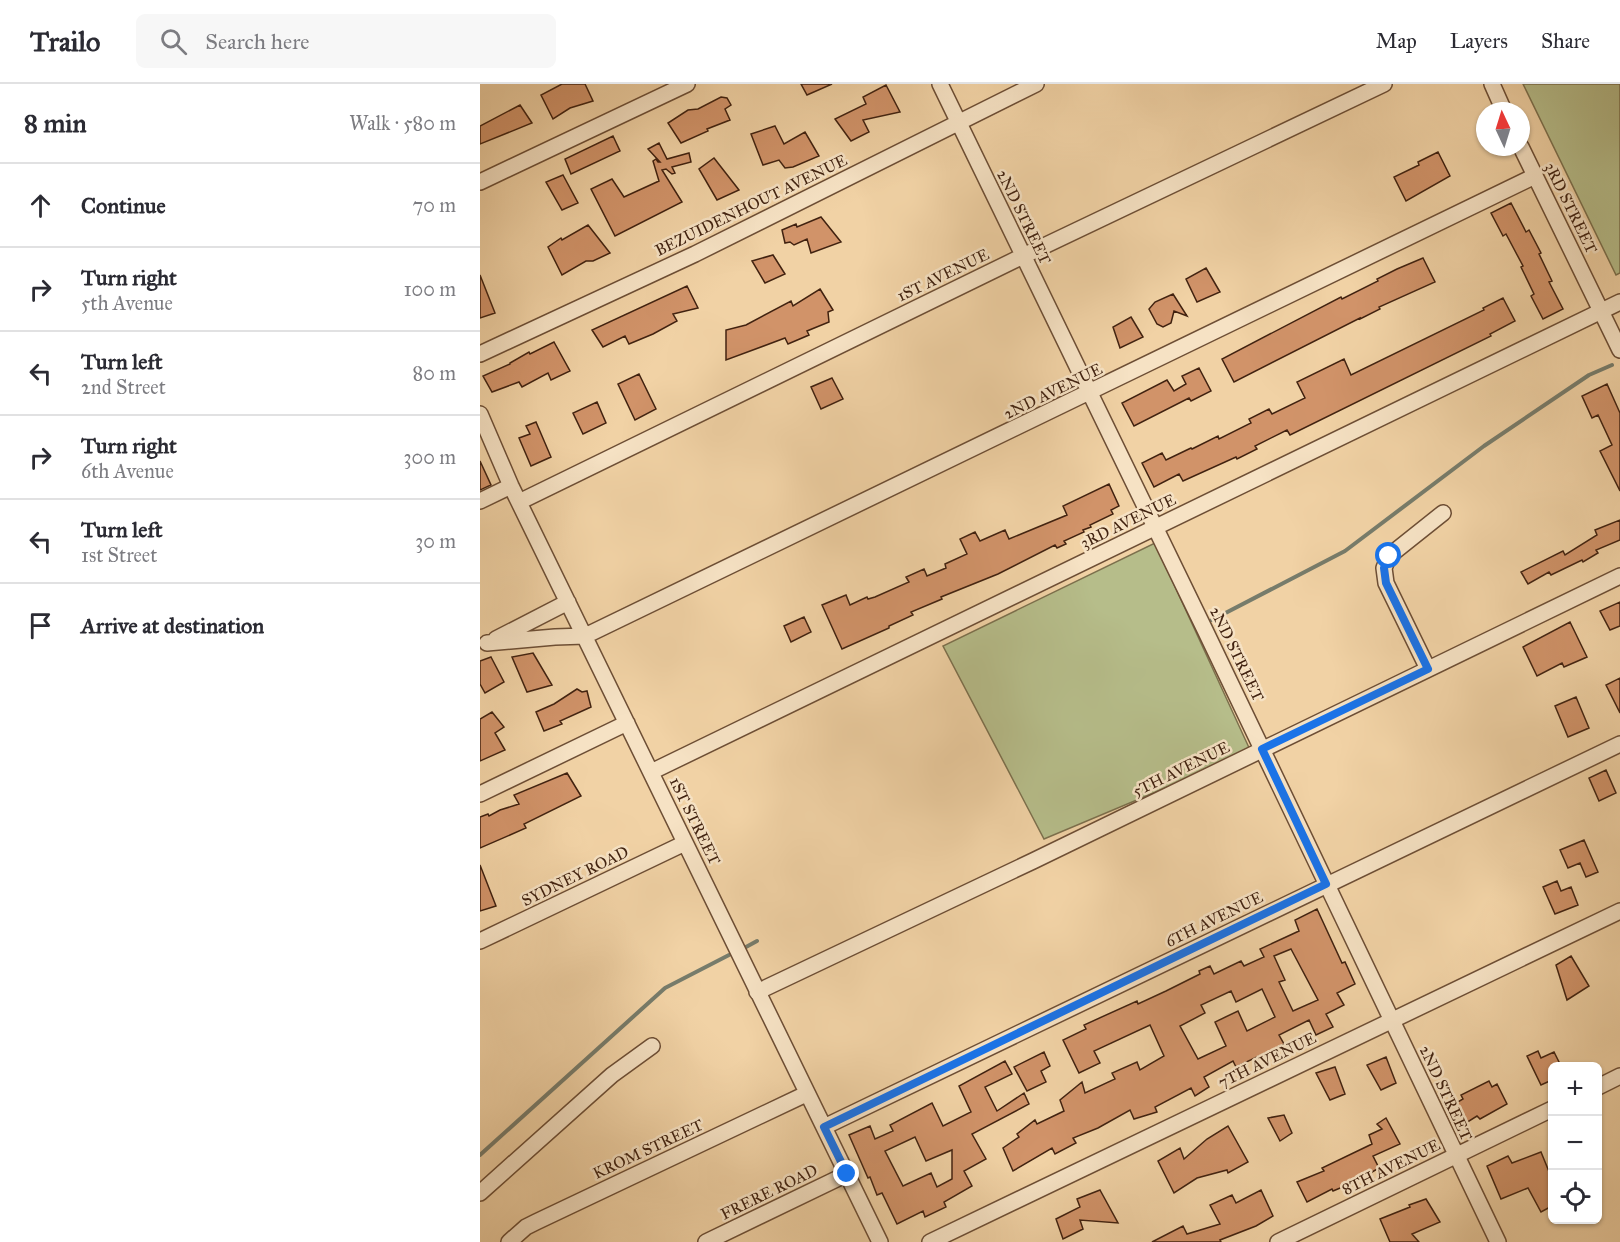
<!DOCTYPE html>
<html lang="en">
<head>
<meta charset="utf-8">
<style>
	body { margin:0; font-family:"IM FELL Great Primer",serif; background:#f7f7f7; color:#2b2b33 }
	.controls { position:absolute; right:18px; bottom:18px; display:grid; overflow:hidden; border-radius:9px; box-shadow:0 2px 4px #0004 }
	.controls button { width:54px; height:54px; display:grid; place-items:center; padding:0; border:0; border-bottom:2px solid #e1e1e2; background:#fff; color:#2b2b33; font:30px sans-serif }
	.compass { position:absolute; left:996px; top:18px; width:54px; height:54px; border-radius:50%; background:#fff; box-shadow:0 2px 4px #0004; rotate:356deg }
	.stop { position:absolute; width:18px; height:18px; margin:-14px; border:4px solid #1a73e8; border-radius:50%; background:#fff }
	.stop.end { background:#1a73e8; border-color:#fff; box-shadow:0 2px 6px #0008 }
	.list { margin:0; padding:0; list-style:none }
	h2 { display:flex; justify-content:space-between; align-items:center; height:78px; margin:0; padding:0 24px; font-size:26px }
	h2 small { font-size:20px; font-weight:400; color:#7c7c81 }
	.list li { display:grid; grid-template-columns:39px 1fr auto; gap:18px; align-items:center; box-sizing:border-box; height:84px; padding:0 24px; border-top:2px solid #e1e1e2 }
	.list b { display:block; font-size:22px; white-space:nowrap }
	.list p { margin:0; font-size:20px; white-space:nowrap; color:#7c7c81 }
	.list em { font-size:20px; font-style:normal; color:#7c7c81 }
	.icon { flex:none; width:33px; height:33px; fill:none; stroke:currentColor; stroke-width:2; stroke-linecap:round; stroke-linejoin:round }
	.map { position:relative; flex:none; width:1140px; height:1158px; overflow:hidden }
	header { display:flex; align-items:center; gap:36px; box-sizing:border-box; height:84px; padding:0 30px; background:#fff; border-bottom:2px solid #e1e1e2 }
	header strong { font-size:28px }
	nav { display:flex; gap:33px; margin-inline-start:auto; font-size:21px }
	.search { width:420px; height:54px; background:#f7f7f7; display:flex; align-items:center; gap:15px; box-sizing:border-box; padding:0 21px; border-radius:9px; color:#7c7c81; font-size:22px }
	main { display:flex }
	aside { flex:1; background:#fff }
	.map>svg:first-child { display:block }
	.green { fill:#b6bd8a; stroke:#7c704d; stroke-width:1.5 }
	.lines { fill:none; stroke-linecap:round; stroke-linejoin:round }
	.stream { stroke:#777c6b; stroke-width:4 }
	.building { fill:#d19369; stroke:#412210; stroke-width:1.5; fill-rule:evenodd }
	.minor-casing { stroke:#6d4e35; stroke-width:18 }
	.minor { stroke:#f6e2c4; stroke-width:15 }
	.route { stroke:#1a73e8; stroke-width:8 }
	.labels { text-anchor:middle; dominant-baseline:central; stroke-width:5; stroke-linejoin:round; paint-order:stroke }
	.street-label { font-size:16px; fill:#412210; stroke:#f6e2c4 }
</style>
</head>
<body>
<header>
<strong>Trailo</strong>
<div class="search"><svg class="icon" aria-label="search" viewBox="0 0 24 24"><circle cx="10" cy="10" r="6"/><path d="M15 15l6 6"/></svg>Search here</div>
<nav><a>Map</a><a>Layers</a><a>Share</a></nav>
</header>
<main>
<aside>
<h2>8 min<small>Walk · 580 m</small></h2>
<ul class="list">
<li><svg class="icon" aria-label="ahead" viewBox="0 0 24 24"><path d="M12 20V5M6 11l6-6 6 6"/></svg><div><b>Continue</b></div><em>70 m</em></li>
<li><svg class="icon" aria-label="right" viewBox="0 0 24 24"><path d="M7 20v-9h11M14 6l5 5-5 5"/></svg><div><b>Turn right</b><p>5th Avenue</p></div><em>100 m</em></li>
<li><svg class="icon" aria-label="left" viewBox="0 0 24 24"><path d="M17 20v-9H6M10 6l-5 5 5 5"/></svg><div><b>Turn left</b><p>2nd Street</p></div><em>80 m</em></li>
<li><svg class="icon" aria-label="right" viewBox="0 0 24 24"><path d="M7 20v-9h11M14 6l5 5-5 5"/></svg><div><b>Turn right</b><p>6th Avenue</p></div><em>300 m</em></li>
<li><svg class="icon" aria-label="left" viewBox="0 0 24 24"><path d="M17 20v-9H6M10 6l-5 5 5 5"/></svg><div><b>Turn left</b><p>1st Street</p></div><em>30 m</em></li>
<li><svg class="icon" aria-label="arrive" viewBox="0 0 24 24"><path d="M6 21V4h12l-3 4 3 4H6"/></svg><div><b>Arrive at destination</b></div></li>
</ul>
</aside>
<div class="map">
<svg width="1140" height="1158" viewBox="0 0 1140 1158">
	<rect width="100%" height="100%" fill="#f1d2a5"/>
	<filter id="stains"><feTurbulence type="fractalNoise" baseFrequency=".00333" numOctaves="4"/><feColorMatrix values="0 0 0 0 .2 0 0 0 0 .09 0 0 0 0 .02 0 0 0 .5 -.17"/></filter>
	<radialGradient id="worn" r=".72"><stop offset=".6" stop-color="#630" stop-opacity="0"/><stop offset="1" stop-color="#630" stop-opacity=".3"/></radialGradient>
	<!-- green -->
	<path class="green" d="M 1043,0 L 1140,0 L 1140,189 L 1136,191 Z
		M 675,459 L 771,668 L 564,755 L 463,562 Z"/>
	<g class="lines">
		<!-- stream -->
		<path class="stream" d="M 732,536 L 865,467 L 1004,362 L 1109,291 L 1132,281
			M 266,863 L 277,857
			M 0,1071 L 185,904 L 249,871"/>
	</g>
	<!-- building -->
	<path class="building" d="M 82,0 L 105,0 L 113,17 L 90,24 L 73,35 L 61,11 Z
		M 321,0 L 352,0 L 327,11 Z
		M 406,1 L 420,28 L 383,36 L 389,48 L 371,57 L 355,35 L 386,20 L 383,13 Z
		M 241,13 L 247,14 L 251,21 L 245,25 L 250,36 L 227,45 L 228,47 L 201,59 L 188,39 L 208,26 L 218,25 Z
		M 40,21 L 52,39 L 0,60 L 0,42 Z
		M 295,42 L 304,60 L 325,48 L 339,72 L 313,83 L 305,84 L 299,76 L 283,81 L 271,50 Z
		M 133,52 L 140,67 L 91,90 L 85,75 Z
		M 179,59 L 187,75 L 209,69 L 211,78 L 192,83 L 195,89 L 192,90 L 186,85 L 182,86 L 202,118 L 135,152 L 111,105 L 132,95 L 144,113 L 179,97 L 173,77 L 176,75 L 178,78 L 180,78 L 168,65 Z
		M 958,68 L 970,92 L 926,117 L 914,93 L 939,81 L 938,78 Z
		M 234,74 L 259,106 L 237,116 L 219,85 Z
		M 83,91 L 98,119 L 82,126 L 66,98 Z
		M 1031,119 L 1046,148 L 1049,146 L 1061,169 L 1059,170 L 1072,197 L 1069,198 L 1083,225 L 1063,235 L 1051,212 L 1054,210 L 1041,183 L 1043,182 L 1026,150 L 1023,152 L 1011,129 Z
		M 341,133 L 361,158 L 331,169 L 327,155 L 314,161 L 310,158 L 305,159 L 302,146 L 316,140 L 317,143 Z
		M 108,141 L 130,169 L 113,177 L 106,177 L 82,191 L 68,163 L 81,154 L 82,156 Z
		M 293,171 L 305,190 L 285,199 L 272,177 Z
		M 943,174 L 955,198 L 899,223 L 900,225 L 880,235 L 880,234 L 754,298 L 742,275 L 861,213 L 862,215 L 898,197 L 897,195 L 917,185 Z
		M 726,184 L 740,208 L 717,218 L 706,195 Z
		M 0,191 L 15,229 L 0,234 Z
		M 207,202 L 218,224 L 193,230 L 197,237 L 173,250 L 149,260 L 145,252 L 123,263 L 112,246 Z
		M 340,205 L 353,226 L 348,228 L 349,238 L 327,247 L 329,251 L 308,260 L 305,254 L 246,276 L 246,246 L 266,241 L 311,217 L 313,222 Z
		M 693,210 L 707,232 L 694,227 L 691,239 L 683,243 L 677,240 L 669,225 L 675,218 Z
		M 1023,214 L 1035,237 L 1010,250 L 1011,252 L 810,351 L 807,346 L 775,362 L 777,365 L 757,375 L 756,373 L 703,397 L 699,390 L 674,403 L 662,379 L 682,369 L 686,376 L 711,364 L 712,365 L 738,352 L 739,355 L 771,339 L 769,335 L 789,325 L 792,330 L 825,314 L 817,298 L 864,275 L 871,291 L 1004,226 L 1003,224 Z
		M 651,233 L 663,253 L 640,264 L 633,243 Z
		M 74,258 L 90,287 L 71,296 L 68,289 L 42,303 L 39,298 L 12,308 L 3,292 L 30,280 L 30,279 L 49,268 L 50,270 Z
		M 719,284 L 731,307 L 711,317 L 709,314 L 654,342 L 642,319 L 687,296 L 694,307 L 706,300 L 702,292 Z
		M 159,290 L 176,325 L 155,336 L 138,300 Z
		M 352,294 L 363,315 L 341,325 L 331,303 Z
		M 1127,300 L 1140,329 L 1140,407 L 1120,367 L 1132,361 L 1118,331 L 1112,334 L 1102,312 Z
		M 117,318 L 126,339 L 103,350 L 93,329 Z
		M 56,338 L 71,373 L 51,382 L 39,354 L 50,350 L 46,342 Z
		M 0,377 L 11,401 L 0,406 Z
		M 629,400 L 639,422 L 631,426 L 633,430 L 610,441 L 611,443 L 603,446 L 604,448 L 584,457 L 586,460 L 577,464 L 575,461 L 518,490 L 461,513 L 462,515 L 431,528 L 433,531 L 409,542 L 409,544 L 362,565 L 342,521 L 366,511 L 370,521 L 387,513 L 388,515 L 395,513 L 429,498 L 426,493 L 444,485 L 447,492 L 466,484 L 465,480 L 487,470 L 480,455 L 495,448 L 500,457 L 525,446 L 529,455 L 587,431 L 583,422 Z
		M 1140,436 L 1140,456 L 1116,466 L 1118,469 L 1103,478 L 1102,476 L 1071,491 L 1069,488 L 1048,500 L 1041,488 L 1083,467 L 1085,471 L 1117,451 L 1115,446 Z
		M 1140,518 L 1140,542 L 1130,546 L 1120,527 Z
		M 324,533 L 331,548 L 311,558 L 304,542 Z
		M 1090,538 L 1107,573 L 1084,583 L 1082,579 L 1057,592 L 1043,563 Z
		M 53,569 L 72,601 L 47,608 L 32,573 Z
		M 11,573 L 24,598 L 5,609 L 0,600 L 0,577 Z
		M 1140,594 L 1140,629 L 1126,601 Z
		M 97,605 L 102,608 L 107,607 L 111,623 L 80,637 L 82,640 L 64,647 L 56,628 L 74,620 Z
		M 1096,613 L 1109,644 L 1088,653 L 1075,622 Z
		M 12,628 L 24,643 L 15,649 L 25,666 L 0,677 L 0,635 Z
		M 1126,686 L 1136,709 L 1119,717 L 1109,694 Z
		M 87,689 L 101,712 L 44,740 L 46,744 L 0,764 L 0,733 L 8,730 L 9,732 L 20,726 L 39,720 L 34,711 Z
		M 1104,756 L 1118,788 L 1106,793 L 1100,779 L 1088,784 L 1080,766 Z
		M 0,781 L 16,822 L 0,827 Z
		M 1077,797 L 1081,807 L 1091,803 L 1098,821 L 1075,830 L 1063,803 Z
		M 837,825 L 862,879 L 865,878 L 875,900 L 857,909 L 864,921 L 846,930 L 853,943 L 836,951 L 829,936 L 799,951 L 804,960 L 756,983 L 753,977 L 724,993 L 729,1003 L 715,1012 L 711,1004 L 675,1023 L 677,1028 L 654,1035 L 650,1026 L 618,1044 L 593,1054 L 596,1059 L 575,1070 L 572,1064 L 533,1087 L 523,1064 L 539,1053 L 537,1050 L 555,1036 L 557,1040 L 584,1027 L 580,1016 L 602,998 L 605,1009 L 635,995 L 632,989 L 657,978 L 660,986 L 684,972 L 670,941 L 614,967 L 620,979 L 599,989 L 583,956 L 606,945 L 604,941 L 657,917 L 658,920 L 686,907 L 720,890 L 719,887 L 730,882 L 734,890 L 761,877 L 764,882 L 784,873 L 780,865 L 819,847 L 815,836 ZM 811,865 L 838,916 L 813,927 L 799,898 L 805,896 L 794,872 ZM 782,905 L 795,933 L 767,947 L 758,927 L 735,938 L 746,962 L 718,975 L 700,942 L 725,929 L 721,921 L 751,907 L 756,918 Z
		M 1091,872 L 1109,902 L 1087,916 L 1076,881 Z
		M 1058,967 L 1061,974 L 1074,968 L 1081,982 L 1072,982 L 1072,996 L 1061,1001 L 1047,972 Z
		M 564,968 L 570,982 L 561,987 L 566,998 L 547,1007 L 534,983 Z
		M 906,973 L 916,999 L 901,1006 L 887,981 Z
		M 525,977 L 532,990 L 505,1003 L 517,1027 L 544,1009 L 549,1020 L 492,1050 L 506,1075 L 484,1087 L 492,1102 L 464,1118 L 466,1123 L 445,1133 L 443,1127 L 417,1140 L 402,1109 L 397,1111 L 390,1093 L 388,1094 L 369,1051 L 390,1042 L 395,1055 L 413,1047 L 410,1041 L 452,1019 L 463,1042 L 491,1028 L 479,1002 ZM 435,1053 L 446,1077 L 472,1066 L 472,1095 L 457,1103 L 451,1089 L 423,1102 L 405,1067 Z
		M 855,983 L 865,1010 L 850,1016 L 836,989 Z
		M 1009,997 L 1012,1003 L 1017,1000 L 1027,1020 L 1000,1035 L 997,1032 L 986,1039 L 976,1019 L 983,1015 L 981,1011 Z
		M 804,1031 L 812,1049 L 800,1057 L 788,1034 Z
		M 906,1034 L 920,1060 L 893,1072 L 899,1084 L 877,1097 L 853,1107 L 852,1105 L 827,1118 L 817,1098 L 844,1087 L 842,1084 L 892,1060 L 889,1051 L 902,1045 L 897,1040 Z
		M 748,1042 L 768,1078 L 748,1089 L 747,1086 L 717,1094 L 694,1109 L 678,1077 L 700,1064 L 704,1075 L 727,1055 Z
		M 1061,1068 L 1072,1095 L 1072,1122 L 1061,1128 L 1048,1104 L 1021,1115 L 1007,1082 L 1028,1072 L 1032,1079 Z
		M 620,1106 L 638,1139 L 600,1136 L 603,1145 L 583,1155 L 576,1135 L 600,1123 L 597,1115 Z
		M 781,1106 L 793,1132 L 776,1142 L 740,1156 L 741,1158 L 672,1158 L 703,1142 L 707,1150 L 740,1140 L 730,1121 L 752,1111 L 756,1119 Z
		M 946,1115 L 960,1138 L 932,1150 L 939,1158 L 910,1158 L 900,1135 L 930,1123 L 929,1121 Z"/>
	<g class="lines">
		<!-- minor casing -->
		<g class="minor-casing">
			<path id="minor" d="M 460,0 L 725,546 L 1018,1158
				M 1012,0 L 1024,27
				M 1041,63 L 1140,266
				M 0,98 L 207,0
				M 0,270 L 215,170 L 556,0
				M 0,330 L 31,402 L 400,1158
				M 0,417 L 31,402
				M 39,418 L 543,172 L 904,0
				M 16,555 L 88,518
				M 7,559 L 75,553 L 105,552 L 1055,92
				M 948,585 L 906,499 L 904,484 L 909,472 L 963,429
				M 171,688 L 1140,218
				M 0,710 L 147,639
				M 0,857 L 205,759
				M 277,908 L 553,777 L 1140,492
				M 1118,1003 L 1140,992
				M 344,1043 L 1140,660
				M 0,1109 L 132,991 L 172,962
				M 29,1158 L 46,1143 L 56,1138 L 326,1010
				M 226,1158 L 367,1090
				M 450,1158 L 1140,827
				M 798,1158 L 1072,1025"/>
		</g>
		<!-- minor -->
		<use href="#minor" class="minor"/>
	</g>
	<g class="lines">
		<!-- route -->
		<path class="route" d="M 367,1090 L 344,1043 L 846,800 L 782,665 L 948,585 L 906,499 L 904,484 L 909,472"/>
	</g>
	<g class="labels">
		<!-- street labels -->
		<g class="street-label">
			<text transform="translate(271 121) rotate(-26)">BEZUIDENHOUT AVENUE</text>
			<text transform="translate(1091 124) rotate(64)">3RD STREET</text>
			<text transform="translate(544 133) rotate(64)">2ND STREET</text>
			<text transform="translate(463 191) rotate(-26)">1ST AVENUE</text>
			<text transform="translate(573 307) rotate(-26)">2ND AVENUE</text>
			<text transform="translate(648 437) rotate(-26)">3RD AVENUE</text>
			<text transform="translate(757 570) rotate(64)">2ND STREET</text>
			<text transform="translate(701 685) rotate(-26)">5TH AVENUE</text>
			<text transform="translate(215 737) rotate(64)">1ST STREET</text>
			<text transform="translate(95 792) rotate(-26)">SYDNEY ROAD</text>
			<text transform="translate(734 835) rotate(-26)">6TH AVENUE</text>
			<text transform="translate(787 976) rotate(-26)">7TH AVENUE</text>
			<text transform="translate(966 1009) rotate(65)">2ND STREET</text>
			<text transform="translate(168 1065) rotate(-25)">KROM STREET</text>
			<text transform="translate(911 1083) rotate(-26)">8TH AVENUE</text>
			<text transform="translate(289 1108) rotate(-26)">FRERE ROAD</text>
		</g>
	</g>
	<rect width="100%" height="100%" filter="url(#stains)"/>
	<rect width="100%" height="100%" fill="url(#worn)"/>
</svg>
<div class="controls">
<button>+</button>
<button>−</button>
<button><svg class="icon" aria-label="locate" viewBox="0 0 24 24"><circle cx="12" cy="12" r="6"/><path d="M12 2v4M12 18v4M2 12h4M18 12h4"/></svg></button>
</div>
<svg class="compass" viewBox="-18 -18 36 36"><path d="M0-13l5 13h-10z" fill="#e53935"/><path d="M0 13l5-13h-10z" fill="#7c7c81"/></svg>
<div class="stop" style="left:909px;top:472px"></div>
<div class="stop end" style="left:367px;top:1090px"></div>
</div>
</main>
</body>
</html>
